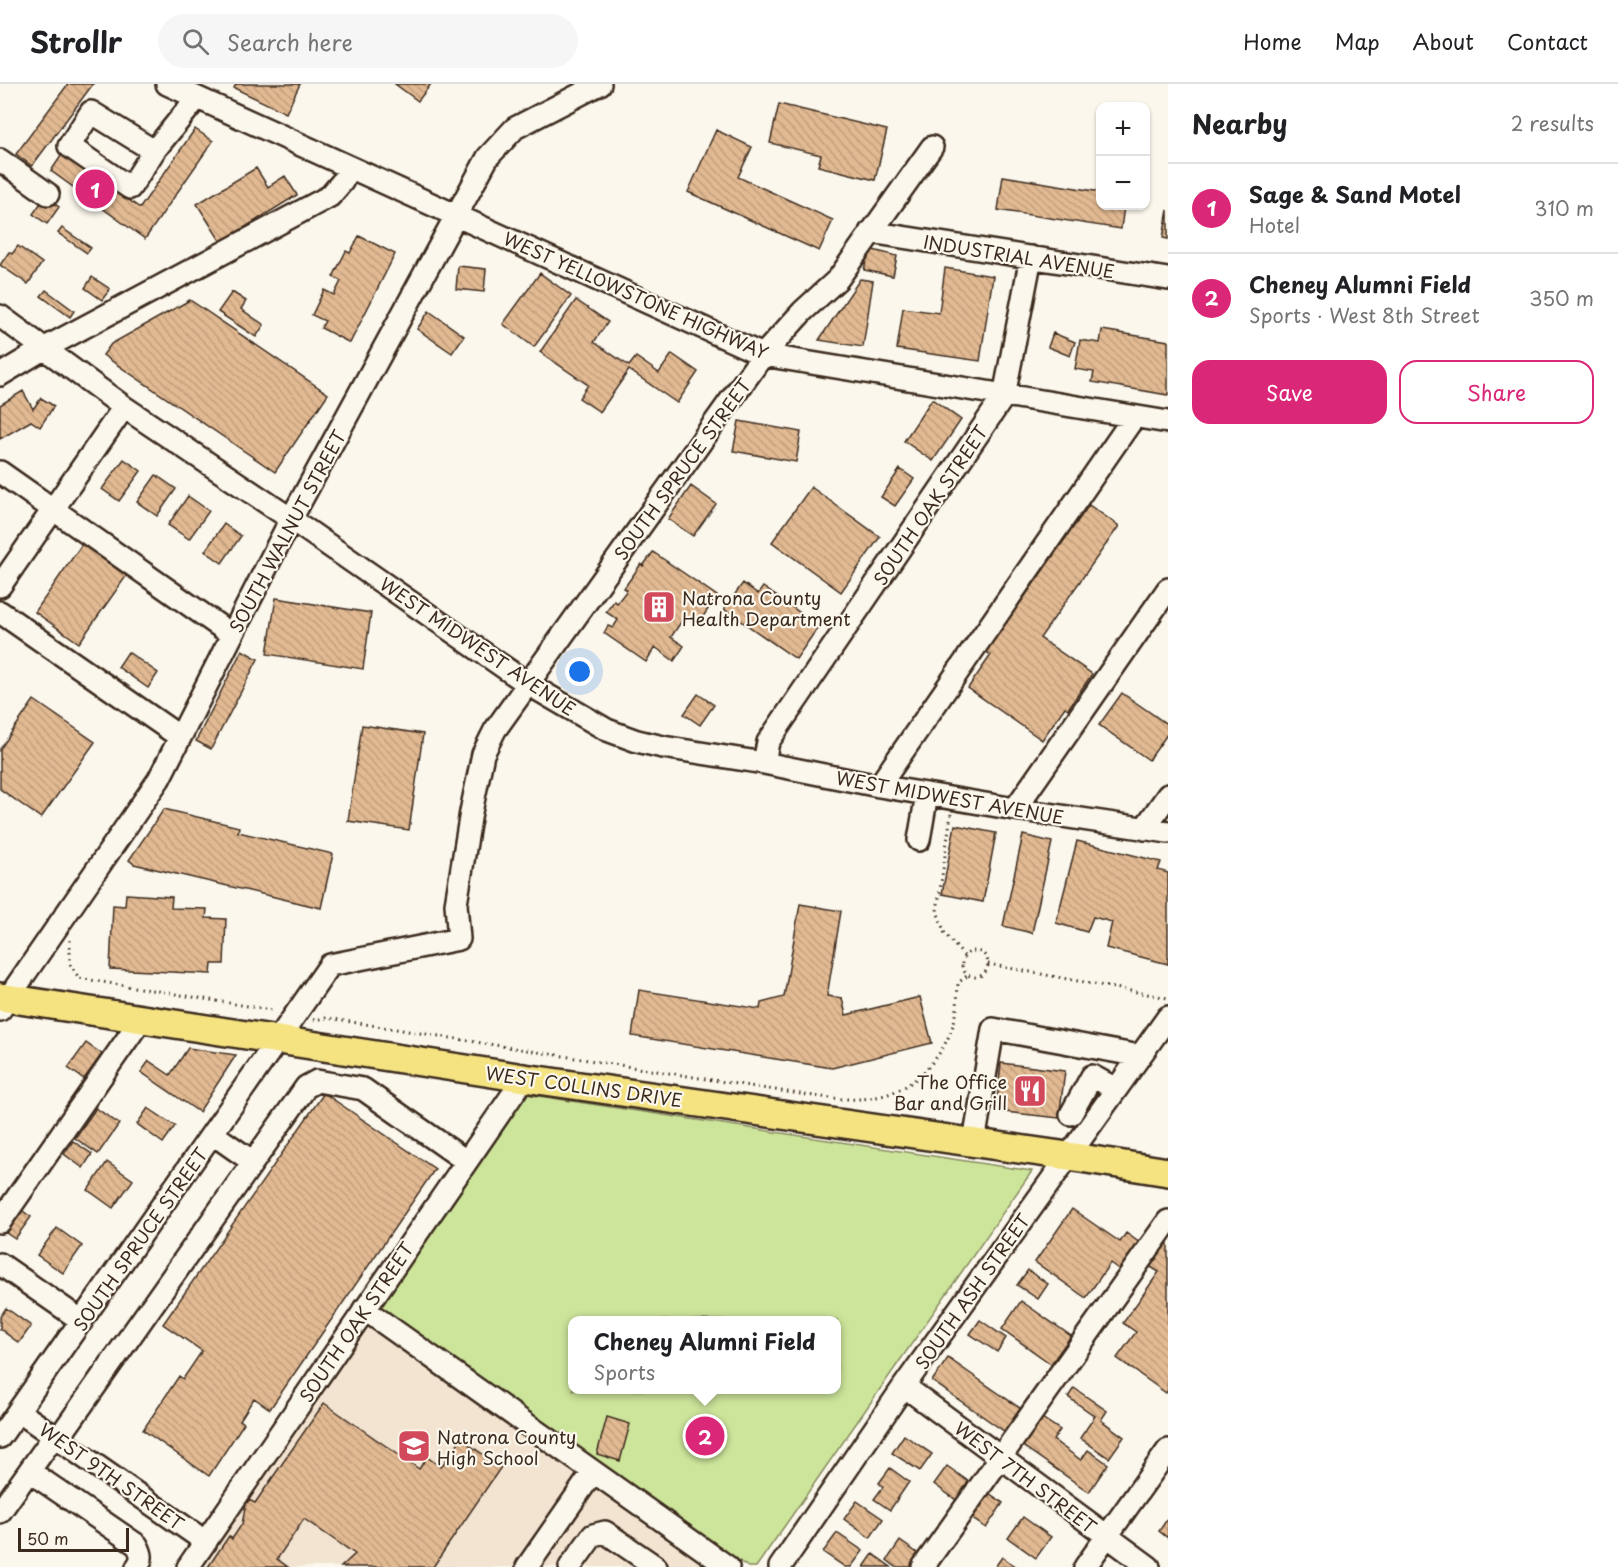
<!DOCTYPE html>
<html lang="en">
<head>
<meta charset="utf-8">
<style>
	body { margin:0; font-family:"Playpen Sans",sans-serif; background:#f6f6f6; color:#202124 }
	.controls { position:absolute; right:18px; top:18px; display:grid; overflow:hidden; border-radius:12px; box-shadow:0 2px 4px #0004 }
	.controls button { width:54px; height:54px; display:grid; place-items:center; padding:0; border:0; border-bottom:2px solid #e0e0e0; background:#fff; color:#202124; font:30px sans-serif }
	.scale { position:absolute; left:18px; bottom:15px; width:111px; box-sizing:border-box; padding-left:6px; border:3px solid #3b2a1e; border-top:0; font-size:16px; line-height:21px; white-space:nowrap; color:#3b2a1e; -webkit-text-stroke:4px #fbf7ec; paint-order:stroke }
	.you { position:absolute; left:580px; top:588px; width:21px; height:21px; margin:-15px; border:4px solid #fff; border-radius:50%; background:#1a73e8; box-shadow:0 0 0 9px #1a73e833 }
	.badge { display:grid; place-items:center; width:39px; height:39px; border-radius:50%; background:#db2777; color:#fff; font-size:20px; font-weight:700 }
	.pin { position:absolute; translate:-50% -50%; border:3px solid #fff; box-shadow:0 2px 6px #0006 }
	.popup { position:absolute; left:568px; top:1232px; width:273px; height:78px; box-sizing:border-box; display:grid; place-content:center; border-radius:12px; background:#fff; filter:drop-shadow(0 2px 4px #0005); font-size:20px; white-space:nowrap; color:#757577 }
	.popup b { font-size:22px; color:#202124 }
	.popup::after { content:''; position:absolute; left:50%; top:100%; margin-left:-12px; border:12px solid transparent; border-top-color:#fff }
	.list { margin:0; padding:0; list-style:none }
	h2 { display:flex; justify-content:space-between; align-items:center; height:78px; margin:0; padding:0 24px; font-size:26px }
	h2 small { font-size:20px; font-weight:400; color:#757577 }
	.list li { display:grid; grid-template-columns:39px 1fr auto; gap:18px; align-items:center; box-sizing:border-box; height:90px; padding:0 24px; border-top:2px solid #e0e0e0 }
	.list b { display:block; font-size:22px; white-space:nowrap }
	.list p { margin:0; font-size:20px; white-space:nowrap; color:#757577 }
	.list em { font-size:20px; font-style:normal; color:#757577 }
	.actions { display:flex; gap:12px; padding:18px 24px }
	.actions a { flex:1; padding:14px 0; border:2px solid #db2777; border-radius:18px; text-align:center; font-size:21px; color:#db2777 }
	.actions .main { background:#db2777; color:#fff }
	.icon { flex:none; width:33px; height:33px; fill:none; stroke:currentColor; stroke-width:2; stroke-linecap:round; stroke-linejoin:round }
	.map { position:relative; flex:none; width:1168px; height:1483px; overflow:hidden }
	header { display:flex; align-items:center; gap:36px; box-sizing:border-box; height:84px; padding:0 30px; background:#fff; border-bottom:2px solid #e0e0e0 }
	header strong { font-size:28px }
	nav { display:flex; gap:33px; margin-inline-start:auto; font-size:21px }
	.search { width:420px; height:54px; background:#f6f6f6; display:flex; align-items:center; gap:15px; box-sizing:border-box; padding:0 21px; border-radius:33px; color:#757577; font-size:22px }
	main { display:flex }
	aside { flex:1; background:#fff }
	.map>svg:first-child { display:block }
	.built { fill:#f3e4d1 }
	.pitch { fill:#cde59b; stroke:#84885c; stroke-width:1.5; fill-rule:evenodd }
	.building { fill:url(#building-back-hatch); stroke:#3b2a1e; stroke-width:1.5 }
	.lines { fill:none; stroke-linecap:round; stroke-linejoin:round }
	.minor-casing { stroke:#3b2a1e; stroke-width:26 }
	.major-casing { stroke:#3b2a1e; stroke-width:32 }
	.path { stroke:#3b2a1e; stroke-width:3; stroke-dasharray:1.5 4.5; stroke-linecap:butt }
	.minor { stroke:#fbf7ec; stroke-width:21 }
	.major { stroke:#f5e382; stroke-width:27 }
	.labels { text-anchor:middle; dominant-baseline:central; stroke-width:4.5; stroke-linejoin:round; paint-order:stroke }
	.street-label { font-size:18px; fill:#3b2a1e; stroke:#fbf7ec }
	.poi-label { font-size:18px; fill:#3b2a1e; stroke:#fbf7ec; text-anchor:start }
</style>
</head>
<body>
<header>
<strong>Strollr</strong>
<div class="search"><svg class="icon" aria-label="search" viewBox="0 0 24 24"><circle cx="10" cy="10" r="6"/><path d="M15 15l6 6"/></svg>Search here</div>
<nav><a>Home</a><a>Map</a><a>About</a><a>Contact</a></nav>
</header>
<main>
<div class="map">
<svg width="1168" height="1483" viewBox="0 0 1168 1483">
	<defs>
		<pattern id="building-back-hatch" width="6" height="6" patternUnits="userSpaceOnUse" patternTransform="scale(1.5)"><rect width="6" height="6" fill="#e1b992"/><path d="M-1 5l2 2M0 0l6 6M5-1l2 2" fill="none" stroke="#c29f7d"/></pattern>
	</defs>
	<rect width="100%" height="100%" fill="#fbf7ec"/>
	<filter id="ink" filterUnits="userSpaceOnUse"><feTurbulence type="fractalNoise" baseFrequency=".0167" numOctaves="2"/><feDisplacementMap in="SourceGraphic" scale="12" xChannelSelector="R" yChannelSelector="G"/><feConvolveMatrix kernelMatrix="1 2 1 2 8 2 1 2 1" color-interpolation-filters="sRGB"/></filter>
	<g filter="url(#ink)">
		<!-- built -->
		<path class="built" d="M 371,1240 L 715,1483 L 199,1483 Z"/>
		<!-- pitch -->
		<path class="pitch" d="M 525,1010 L 1032,1087 L 756,1483 L 748,1483 L 379,1222 ZM 573,1236 L 837,1236 L 837,1306 L 573,1306 Z"/>
		<!-- building -->
		<path class="building" d="M 68,0 L 93,0 L 32,82 L 16,70 Z
			M 236,0 L 300,0 L 286,29 L 234,4 Z
			M 395,0 L 431,0 L 418,17 Z
			M 779,20 L 887,46 L 875,96 L 818,82 L 821,71 L 770,59 Z
			M 195,45 L 213,57 L 145,155 L 51,87 L 63,69 L 140,124 Z
			M 716,46 L 752,63 L 738,93 L 833,136 L 819,167 L 688,108 Z
			M 256,84 L 268,103 L 285,92 L 297,111 L 221,158 L 197,120 Z
			M 1003,92 L 1100,108 L 1100,122 L 1124,122 L 1121,145 L 998,126 Z
			M 45,113 L 59,123 L 47,140 L 33,130 Z
			M 1168,126 L 1168,155 L 1163,154 Z
			M 62,144 L 91,164 L 87,169 L 58,149 Z
			M 359,152 L 395,170 L 350,259 L 321,244 L 325,237 L 312,231 L 324,206 L 334,211 L 341,197 L 333,193 L 346,167 L 350,169 Z
			M 18,162 L 42,179 L 28,200 L 0,181 L 9,168 L 12,170 Z
			M 869,165 L 897,172 L 893,192 L 864,186 Z
			M 458,182 L 486,185 L 484,208 L 456,205 Z
			M 945,184 L 993,192 L 980,277 L 897,265 L 903,224 L 939,229 Z
			M 540,189 L 571,212 L 534,263 L 503,240 Z
			M 92,193 L 110,205 L 102,216 L 85,204 Z
			M 860,195 L 873,197 L 863,263 L 819,256 Z
			M 46,206 L 74,227 L 70,233 L 41,212 Z
			M 232,208 L 246,217 L 241,225 L 264,241 L 256,253 L 218,228 Z
			M 190,216 L 328,310 L 275,388 L 103,271 L 111,260 Z
			M 576,216 L 608,238 L 594,258 L 629,282 L 636,273 L 659,289 L 672,270 L 698,288 L 677,319 L 629,286 L 600,328 L 579,314 L 588,301 L 540,268 Z
			M 429,227 L 464,252 L 452,269 L 417,245 Z
			M 1102,246 L 1168,257 L 1168,311 L 1092,298 L 1094,288 L 1075,285 L 1080,256 L 1100,259 Z
			M 1053,249 L 1075,258 L 1070,272 L 1048,263 Z
			M 23,307 L 33,325 L 41,314 L 54,322 L 40,343 L 31,337 L 0,355 L 0,321 Z
			M 932,315 L 961,336 L 933,377 L 904,357 Z
			M 739,337 L 801,348 L 796,378 L 733,367 Z
			M 124,375 L 141,387 L 119,417 L 102,405 Z
			M 900,385 L 914,395 L 895,422 L 881,413 Z
			M 156,391 L 176,405 L 157,432 L 137,418 Z
			M 691,402 L 716,420 L 693,452 L 668,435 Z
			M 811,403 L 880,453 L 841,508 L 772,458 Z
			M 188,412 L 209,427 L 189,455 L 168,441 Z
			M 1089,421 L 1119,442 L 1040,554 L 1092,590 L 1068,625 L 1065,623 L 1042,656 L 968,604 L 991,571 L 983,566 L 1008,531 L 1010,533 Z
			M 224,440 L 241,452 L 222,479 L 205,467 Z
			M 82,460 L 127,491 L 79,559 L 35,528 Z
			M 653,468 L 717,512 L 698,540 L 685,532 L 671,553 L 684,562 L 674,577 L 655,563 L 646,578 L 604,549 L 608,542 L 613,544 L 618,536 L 606,528 L 614,517 L 617,519 L 627,506 L 624,504 L 641,480 L 643,482 Z
			M 743,499 L 758,510 L 763,503 L 819,542 L 796,575 L 724,525 Z
			M 276,514 L 371,529 L 363,585 L 267,570 Z
			M 242,566 L 258,575 L 211,665 L 196,657 Z
			M 128,568 L 158,589 L 148,604 L 118,583 Z
			M 1122,609 L 1168,641 L 1168,649 L 1149,676 L 1099,641 Z
			M 698,610 L 714,621 L 700,641 L 684,630 Z
			M 34,616 L 95,658 L 41,734 L 0,705 L 0,665 Z
			M 362,641 L 423,650 L 409,746 L 348,737 Z
			M 164,725 L 239,743 L 238,748 L 333,770 L 321,824 L 134,780 L 129,776 Z
			M 955,741 L 996,749 L 983,818 L 942,810 Z
			M 1023,751 L 1052,758 L 1032,849 L 1003,842 Z
			M 1077,757 L 1161,778 L 1158,786 L 1168,789 L 1168,880 L 1106,864 L 1112,838 L 1093,833 L 1087,848 L 1056,839 Z
			M 126,810 L 172,813 L 171,824 L 207,825 L 206,834 L 226,835 L 224,880 L 212,880 L 211,890 L 110,885 L 113,821 L 125,822 Z
			M 800,820 L 841,827 L 827,912 L 842,914 L 846,931 L 920,913 L 932,959 L 832,984 L 632,952 L 639,906 L 760,925 L 761,919 L 784,913 Z
			M 86,959 L 102,970 L 84,995 L 68,984 Z
			M 188,964 L 236,971 L 199,1028 L 141,988 L 149,977 L 170,991 Z
			M 1001,979 L 1065,987 L 1059,1034 L 996,1027 Z
			M 324,1009 L 435,1085 L 270,1325 L 254,1314 L 240,1336 L 244,1339 L 209,1392 L 143,1346 L 179,1292 L 183,1295 L 202,1267 L 163,1240 Z
			M 96,1024 L 119,1040 L 98,1070 L 75,1054 Z
			M 148,1024 L 175,1042 L 163,1059 L 137,1040 Z
			M 73,1057 L 92,1070 L 83,1084 L 64,1070 Z
			M 107,1078 L 133,1096 L 113,1124 L 88,1106 Z
			M 20,1125 L 31,1133 L 15,1155 L 0,1145 Z
			M 1072,1125 L 1120,1158 L 1126,1149 L 1144,1162 L 1124,1189 L 1110,1179 L 1086,1214 L 1035,1178 Z
			M 57,1144 L 82,1162 L 63,1189 L 37,1171 Z
			M 1168,1149 L 1168,1306 L 1166,1309 L 1117,1274 L 1136,1248 L 1123,1239 L 1159,1188 L 1146,1180 Z
			M 1028,1186 L 1048,1200 L 1038,1215 L 1017,1201 Z
			M 1021,1217 L 1071,1252 L 1051,1280 L 1002,1245 Z
			M 6,1224 L 31,1242 L 19,1259 L 0,1245 L 0,1233 Z
			M 980,1236 L 1006,1254 L 997,1268 L 970,1250 Z
			M 948,1274 L 1027,1329 L 1011,1352 L 932,1297 Z
			M 1074,1304 L 1107,1327 L 1101,1336 L 1124,1353 L 1109,1374 L 1080,1354 L 1095,1332 L 1068,1313 Z
			M 324,1319 L 419,1385 L 427,1373 L 441,1383 L 461,1355 L 501,1383 L 433,1483 L 341,1483 L 355,1470 L 304,1435 L 277,1475 L 288,1483 L 208,1483 L 229,1452 L 232,1455 L 242,1440 L 247,1415 L 255,1419 Z
			M 1039,1332 L 1060,1346 L 1053,1356 L 1081,1376 L 1088,1366 L 1108,1380 L 1089,1408 L 1020,1360 Z
			M 607,1333 L 630,1340 L 620,1377 L 597,1370 Z
			M 904,1351 L 932,1370 L 920,1387 L 892,1369 Z
			M 947,1382 L 976,1403 L 963,1421 L 934,1400 Z
			M 890,1384 L 909,1398 L 890,1426 L 874,1415 L 883,1403 L 879,1399 Z
			M 989,1409 L 1003,1419 L 986,1444 L 971,1434 Z
			M 857,1417 L 883,1435 L 870,1454 L 844,1435 Z
			M 1023,1433 L 1051,1453 L 1036,1474 L 1008,1454 Z
			M 1168,1434 L 1168,1454 L 1159,1447 Z
			M 837,1449 L 863,1467 L 851,1483 L 845,1483 L 823,1468 Z
			M 900,1457 L 923,1473 L 917,1483 L 896,1483 L 887,1476 Z
			M 873,1470 L 891,1483 L 864,1483 Z
			M 1002,1473 L 1017,1483 L 995,1483 Z"/>
		<g class="lines">
			<!-- minor casing -->
			<g class="minor-casing">
				<path id="minor" d="M 167,0 L 763,271 L 1168,338
					M 154,67 L 130,104 L 69,62 L 91,28 L 154,67 L 197,14
					M 0,76 L 48,110
					M 870,148 L 1168,195
					M 0,232 L 124,323 L 291,435 L 528,600 L 607,646 L 637,657 L 663,663 L 764,679 L 879,702 L 1015,725 L 1168,748
					M 0,291 L 45,264 L 330,112 L 342,98 L 350,84
					M 0,388 L 232,551
					M 0,502 L 124,323
					M 0,528 L 180,653
					M 764,679 L 768,658 L 1004,312 L 1031,173
					M 879,702 L 1134,333
					M 1015,725 L 1168,505
					M 1144,745 L 1168,711
					M 919,756 L 927,710
					M 0,926 L 159,695 L 291,435 L 488,73 L 515,44 L 600,0
					M 1071,1030 L 1092,992 L 1116,1005
					M 213,1050 L 253,1078
					M 974,1058 L 993,945 L 1140,972
					M 0,1138 L 142,934
					M 0,1180 L 82,1237
					M 364,1225 L 728,1483
					M 904,1302 L 1149,1483
					M 18,1327 L 206,1458
					M 0,1353 L 330,881 L 459,855 L 456,820 L 471,728 L 483,670 L 495,646 L 763,271 L 803,227 L 838,195 L 932,63
					M 58,1355 L 306,1003 L 317,997 L 363,1005 L 466,1077
					M 29,1387 L 137,1461 C 142,1470 143,1475 137,1483
					M 0,1428 L 54,1352
					M 188,1483 L 524,994
					M 527,1483 L 593,1388
					M 570,1483 L 593,1451 L 605,1448 L 656,1483
					M 780,1483 L 904,1302 L 1168,933
					M 923,1483 L 1168,1137
					M 1085,1483 L 1168,1366"/>
			</g>
			<!-- major casing -->
			<g class="major-casing">
				<path id="major" d="M 0,913 L 524,994 L 1068,1072 L 1168,1088"/>
			</g>
			<!-- path -->
			<path class="path" d="M 951,730 L 937,827 L 945,850 L 964,872
				M 70,856 L 70,880 L 79,894 L 271,926 L 275,928
				M962 880a13 13 0 1 1 26 0a13 13 0 1 1-26 0Z
				M 988,880 L 1168,914
				M 313,936 L 327,934 L 787,1008 C 841,1016 892,1027 931,980 C 944,965 951,950 956,931 C 958,921 957,910 958,899 L 968,891"/>
			<!-- minor -->
			<use href="#minor" class="minor"/>
			<!-- major -->
			<use href="#major" class="major"/>
		</g>
	</g>
	<!-- icons -->
	<defs>
		<g id="building-square" transform="scale(1.725)"><rect x="-9" y="-9" width="18" height="18" rx="4" fill="#d1495b" stroke="#fbf7ec"/><path d="M-4-6H4V6H1V3H-1V6H-4ZM-2.5-4.3h1.7v1.8h-1.7ZM.8-4.3h1.7v1.8H.8ZM-2.5-1h1.7V.8h-1.7ZM.8-1h1.7V.8H.8Z" fill="#fff"/></g>
		<g id="restaurant-square" transform="scale(1.725)"><rect x="-9" y="-9" width="18" height="18" rx="4" fill="#d1495b" stroke="#fbf7ec"/><path d="M-5-6h1v4h1v-4h1v4h1v-4h1v5L-1.5 .5V6h-2V.5L-5-1ZM5-6V6H3V1.5H1.5Q1.5-4 5-6Z" fill="#fff"/></g>
		<g id="school-square" transform="scale(1.725)"><rect x="-9" y="-9" width="18" height="18" rx="4" fill="#d1495b" stroke="#fbf7ec"/><path d="M0-5L7-2L0 1L-7-2ZM-4 1L0 2.5L4 1V4Q0 6-4 4Z" fill="#fff"/></g>
	</defs>
	<g fill-rule="evenodd">
		<use href="#building-square" x="659" y="523"/>
		<use href="#restaurant-square" x="1030" y="1007"/>
		<use href="#school-square" x="414" y="1362"/>
	</g>
	<g class="labels">
		<!-- street labels -->
		<g class="street-label">
			<text transform="translate(1019 172) rotate(9)">INDUSTRIAL AVENUE</text>
			<text transform="translate(636 211) rotate(24)">WEST YELLOWSTONE HIGHWAY</text>
			<text transform="translate(682 385) rotate(-54)">SOUTH SPRUCE STREET</text>
			<text transform="translate(930 421) rotate(-56)">SOUTH OAK STREET</text>
			<text transform="translate(287 447) rotate(-62)">SOUTH WALNUT STREET</text>
			<text transform="translate(478 562) rotate(34)">WEST MIDWEST AVENUE</text>
			<text transform="translate(950 713) rotate(10)">WEST MIDWEST AVENUE</text>
			<text transform="translate(584 1002) rotate(8)">WEST COLLINS DRIVE</text>
			<text transform="translate(140 1155) rotate(-55)">SOUTH SPRUCE STREET</text>
			<text transform="translate(972 1207) rotate(-55)">SOUTH ASH STREET</text>
			<text transform="translate(356 1238) rotate(-56)">SOUTH OAK STREET</text>
			<text transform="translate(112 1392) rotate(35)">WEST 9TH STREET</text>
			<text transform="translate(1026 1393) rotate(37)">WEST 7TH STREET</text>
		</g>
		<!-- poi labels -->
		<g class="poi-label">
			<text x="682" y="513">Natrona County<tspan x="682" dy="21">Health Department</tspan></text>
			<text x="1007" y="997" text-anchor="end">The Office<tspan x="1007" dy="21">Bar and Grill</tspan></text>
			<text x="437" y="1352">Natrona County<tspan x="437" dy="21">High School</tspan></text>
		</g>
	</g>
</svg>
<div class="controls">
<button>+</button>
<button>−</button>
</div>
<div class="scale">50 m</div>
<div class="you"></div>
<div class="pin badge" style="left:95px;top:105px">1</div>
<div class="pin badge" style="left:705px;top:1352px">2</div>
<div class="popup"><b>Cheney Alumni Field</b>Sports</div>
</div>
<aside>
<h2>Nearby<small>2 results</small></h2>
<ul class="list">
<li><span class="badge">1</span><div><b>Sage &amp; Sand Motel</b><p>Hotel</p></div><em>310 m</em></li>
<li><span class="badge">2</span><div><b>Cheney Alumni Field</b><p>Sports · West 8th Street</p></div><em>350 m</em></li>
</ul>
<div class="actions"><a class="main">Save</a><a>Share</a></div>
</aside>
</main>
</body>
</html>
